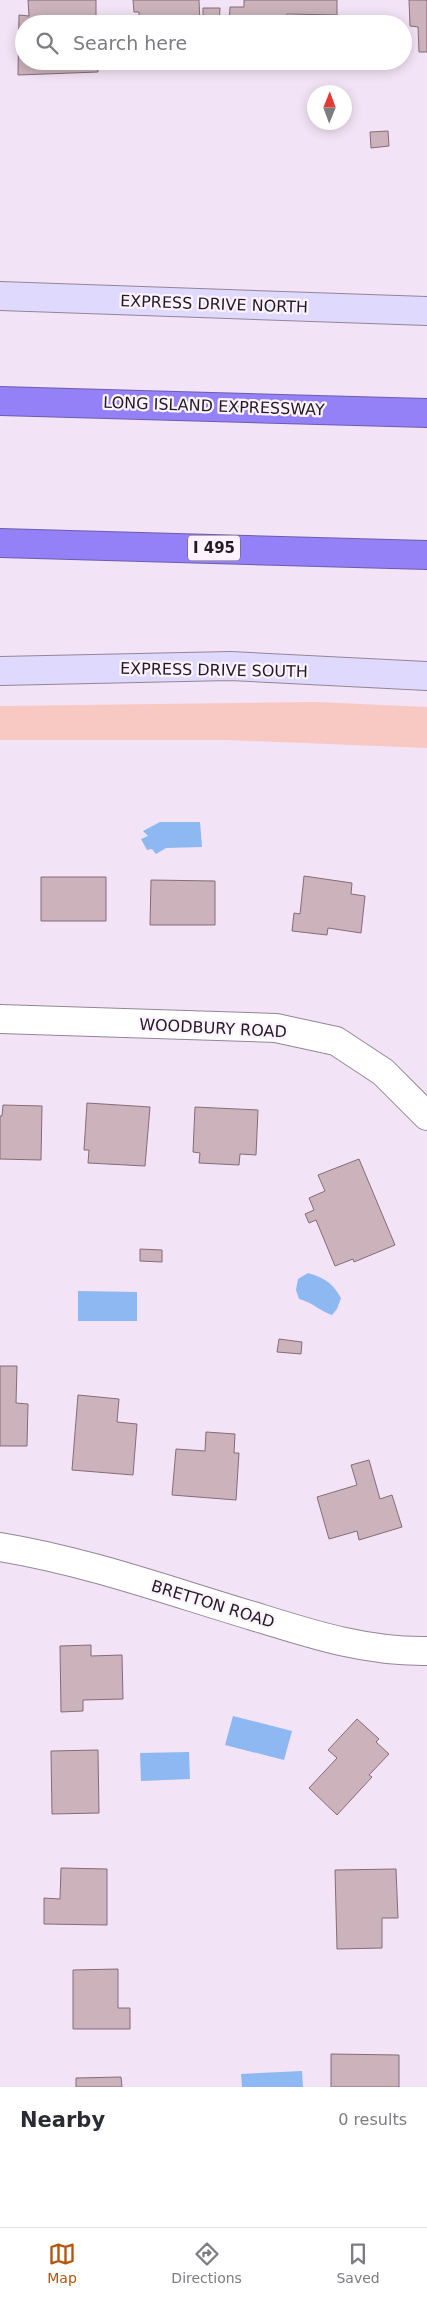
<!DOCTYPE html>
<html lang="en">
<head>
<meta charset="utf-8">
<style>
	body { margin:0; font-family:"DejaVu Sans",sans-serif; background:#f7f7f7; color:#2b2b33 }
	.compass { position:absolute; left:307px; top:85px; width:45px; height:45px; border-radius:50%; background:#fff; box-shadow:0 2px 12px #0003; rotate:1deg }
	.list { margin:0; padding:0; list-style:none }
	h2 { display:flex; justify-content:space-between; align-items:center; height:65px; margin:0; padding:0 20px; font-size:21px }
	h2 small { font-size:16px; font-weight:400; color:#7c7c81 }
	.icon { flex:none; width:28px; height:28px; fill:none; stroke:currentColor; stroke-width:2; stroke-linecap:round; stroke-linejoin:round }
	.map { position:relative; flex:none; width:427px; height:2087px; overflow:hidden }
	.search { position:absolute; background:#fff; box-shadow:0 2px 12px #0003; left:15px; right:15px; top:15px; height:55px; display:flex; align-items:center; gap:12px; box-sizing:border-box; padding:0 18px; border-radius:28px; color:#7c7c81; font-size:19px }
	.sheet { height:140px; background:#fff }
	nav { display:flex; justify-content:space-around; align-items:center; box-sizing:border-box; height:70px; border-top:1px solid #e1e1e2; background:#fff; font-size:14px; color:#7c7c81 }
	nav a { display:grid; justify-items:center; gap:2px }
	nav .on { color:#b45309 }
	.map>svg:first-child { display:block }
	.green { fill:#f8c8c3 }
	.water { fill:#8db8f1 }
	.building { fill:#cbb2bb; stroke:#846d76 }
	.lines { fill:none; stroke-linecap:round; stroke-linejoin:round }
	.street-casing { stroke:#938596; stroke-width:30 }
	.secondary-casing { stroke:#938596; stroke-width:30 }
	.highway-casing { stroke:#6c5dac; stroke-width:30 }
	.street { stroke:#fff; stroke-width:28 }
	.secondary { stroke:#dfd9fd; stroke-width:28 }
	.highway { stroke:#9481f7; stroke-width:28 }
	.labels { text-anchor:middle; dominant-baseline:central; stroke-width:4.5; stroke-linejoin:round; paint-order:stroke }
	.shield { fill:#fdf3ff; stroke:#635c64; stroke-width:1 }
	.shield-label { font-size:15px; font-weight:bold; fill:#211b22 }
	.street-label { font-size:16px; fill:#211b22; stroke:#fdf3ff }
</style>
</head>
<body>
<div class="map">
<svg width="427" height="2087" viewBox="0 0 427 2087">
	<rect width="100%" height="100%" fill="#f3e3f6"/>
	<!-- green -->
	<path class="green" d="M 317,702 L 427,707 L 427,748 L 227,740 L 0,740 L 0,706 Z"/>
	<!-- water -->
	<path class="water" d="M 160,822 L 200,822 L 202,847 L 166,848 L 156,854 L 152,849 L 147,850 L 141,839 L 148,836 L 143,831 Z
		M 308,1273 C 324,1278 332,1282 341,1298 L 337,1309 L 332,1315 C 320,1311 312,1302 299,1299 L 296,1290 L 298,1279 Z
		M 78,1291 L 137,1292 L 137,1321 L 78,1321 Z
		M 233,1716 L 292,1731 L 284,1760 L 225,1745 Z
		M 189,1752 L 190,1779 L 141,1781 L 140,1753 Z
		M 302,2071 L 303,2087 L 242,2087 L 241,2074 Z"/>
	<!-- building -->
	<path class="building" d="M 28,0 L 96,0 L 96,24 L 24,24 L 24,61 L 98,61 L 98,72 L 18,75 L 19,15 L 29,16 Z
		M 133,0 L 199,0 L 200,24 L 175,24 L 175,19 L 157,19 L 157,24 L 139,24 L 139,12 L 134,12 Z
		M 244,0 L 337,0 L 337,15 L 287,14 L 286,22 L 250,21 L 250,24 L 229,24 L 230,7 L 244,7 Z
		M 409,0 L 427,0 L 427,52 L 419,52 L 418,27 L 410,26 Z
		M 203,8 L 220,8 L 219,24 L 203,24 Z
		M 388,131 L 389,146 L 371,148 L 370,132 Z
		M 304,876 L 352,883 L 351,894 L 365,896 L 361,933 L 328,928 L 327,935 L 292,931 L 294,913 L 300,914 Z
		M 41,877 L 106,877 L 106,921 L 41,921 Z
		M 151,880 L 215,881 L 215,925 L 150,925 Z
		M 87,1103 L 150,1107 L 145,1166 L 88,1163 L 89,1150 L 84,1150 Z
		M 3,1105 L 42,1106 L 41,1160 L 0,1159 L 0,1116 L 2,1116 Z
		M 195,1107 L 258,1110 L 256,1155 L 240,1154 L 239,1165 L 199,1163 L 200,1153 L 193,1152 Z
		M 359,1159 L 395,1245 L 354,1262 L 353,1259 L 335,1266 L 316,1220 L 309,1223 L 305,1214 L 314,1210 L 309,1198 L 325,1191 L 318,1175 Z
		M 140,1249 L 162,1250 L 162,1262 L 140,1261 Z
		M 279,1339 L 302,1342 L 301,1354 L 277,1352 Z
		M 0,1366 L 17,1366 L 16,1403 L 28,1404 L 27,1446 L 0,1446 Z
		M 78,1395 L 119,1399 L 117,1422 L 137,1424 L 133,1475 L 72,1470 Z
		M 206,1432 L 235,1434 L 234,1453 L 239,1453 L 236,1500 L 172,1495 L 176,1449 L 205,1451 Z
		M 369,1460 L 380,1499 L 392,1495 L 402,1527 L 359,1540 L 357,1531 L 329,1539 L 317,1497 L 357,1485 L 351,1465 Z
		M 91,1645 L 91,1656 L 122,1655 L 123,1699 L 83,1700 L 83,1711 L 61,1712 L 60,1646 Z
		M 357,1719 L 379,1739 L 376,1742 L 389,1754 L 369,1775 L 372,1777 L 337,1815 L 309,1788 L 337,1758 L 328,1750 Z
		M 98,1750 L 99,1813 L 52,1814 L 51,1751 Z
		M 61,1868 L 107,1869 L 107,1925 L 44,1924 L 44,1898 L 60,1899 Z
		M 396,1869 L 398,1918 L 382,1918 L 382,1948 L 337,1949 L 335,1870 Z
		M 118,1969 L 118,2008 L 130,2008 L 130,2029 L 73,2029 L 73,1970 Z
		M 331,2054 L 399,2055 L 399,2087 L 331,2087 Z
		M 121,2077 L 122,2087 L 76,2087 L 76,2078 Z"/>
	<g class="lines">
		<!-- street casing -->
		<g class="street-casing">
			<path id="street" d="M 0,1019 L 276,1028 L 336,1041 L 383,1072 L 427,1116
				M 0,1547 C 86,1561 169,1591 253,1616 C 311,1634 365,1652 427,1651"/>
		</g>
		<!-- secondary casing -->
		<g class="secondary-casing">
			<path id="secondary" d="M 0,296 L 427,311
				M 0,671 L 230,666 L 427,676"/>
		</g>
		<!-- highway casing -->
		<g class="highway-casing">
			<path id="highway" d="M 0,401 L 427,413
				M 0,543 L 427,555"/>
		</g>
		<!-- street -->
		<use href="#street" class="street"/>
		<!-- secondary -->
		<use href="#secondary" class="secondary"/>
		<!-- highway -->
		<use href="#highway" class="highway"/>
	</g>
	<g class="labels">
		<!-- shield labels -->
		<rect class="shield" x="188" y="535.5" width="52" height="25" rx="4"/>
		<g class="shield-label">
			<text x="214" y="548">I 495</text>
		</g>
		<!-- street labels -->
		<g class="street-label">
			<text transform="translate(214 304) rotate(2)">EXPRESS DRIVE NORTH</text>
			<text transform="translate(214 406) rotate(2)">LONG ISLAND EXPRESSWAY</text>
			<text transform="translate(214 670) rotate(1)">EXPRESS DRIVE SOUTH</text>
			<text transform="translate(213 1028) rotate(3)">WOODBURY ROAD</text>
			<text transform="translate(213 1604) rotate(17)">BRETTON ROAD</text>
		</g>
	</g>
</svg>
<svg class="compass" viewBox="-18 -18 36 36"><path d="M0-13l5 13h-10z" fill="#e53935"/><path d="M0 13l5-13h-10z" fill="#7c7c81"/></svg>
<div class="search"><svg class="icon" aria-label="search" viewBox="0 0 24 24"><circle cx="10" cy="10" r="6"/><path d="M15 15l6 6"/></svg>Search here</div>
</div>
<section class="sheet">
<h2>Nearby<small>0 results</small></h2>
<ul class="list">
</ul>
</section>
<nav>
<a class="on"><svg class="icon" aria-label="map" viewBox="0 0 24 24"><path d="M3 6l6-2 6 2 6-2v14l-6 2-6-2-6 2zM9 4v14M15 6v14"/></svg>Map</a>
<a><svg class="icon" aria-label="directions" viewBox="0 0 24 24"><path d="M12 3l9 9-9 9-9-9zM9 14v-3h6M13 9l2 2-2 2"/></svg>Directions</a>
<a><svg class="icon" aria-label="saved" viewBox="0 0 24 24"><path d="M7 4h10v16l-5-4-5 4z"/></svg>Saved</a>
</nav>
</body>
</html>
